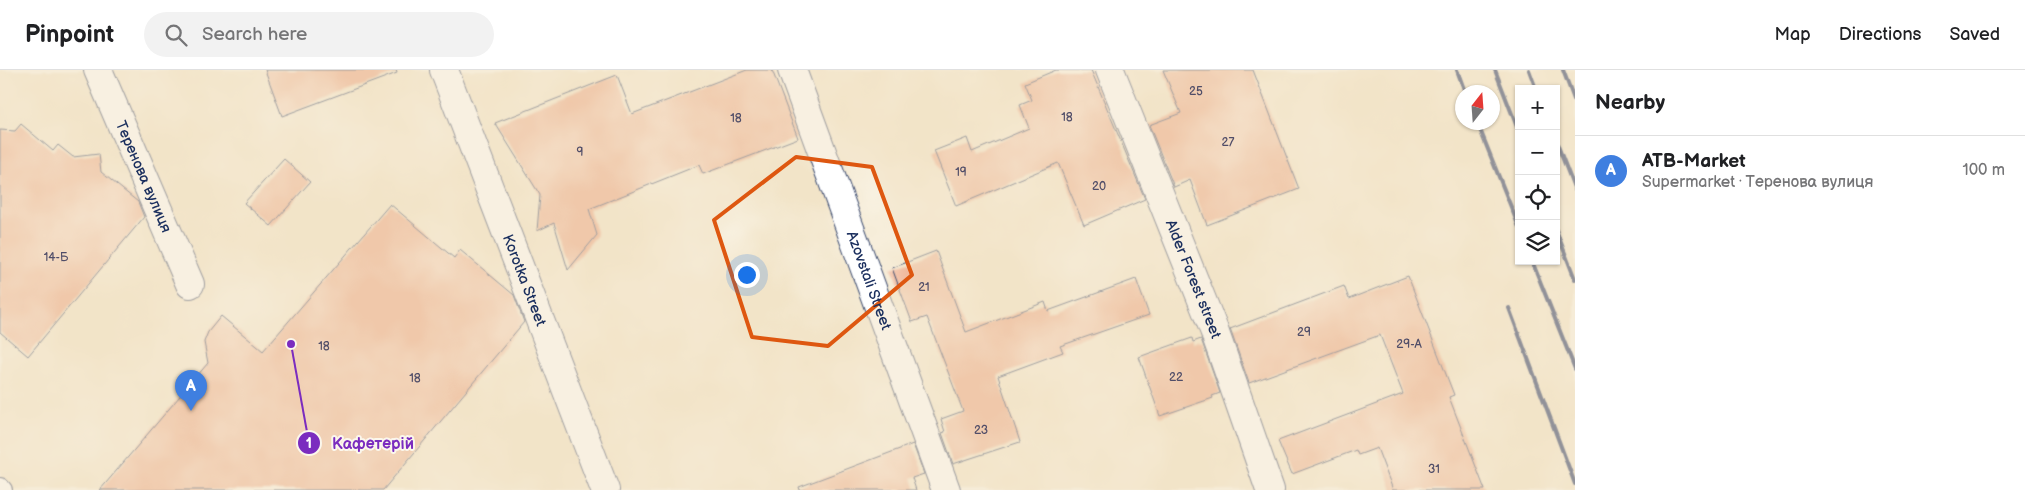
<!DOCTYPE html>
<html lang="en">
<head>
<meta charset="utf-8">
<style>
	body { margin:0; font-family:"Balsamiq Sans",sans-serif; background:#f2f2f2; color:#202124 }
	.controls { position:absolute; right:15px; top:15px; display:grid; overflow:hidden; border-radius:0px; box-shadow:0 1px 4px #0004 }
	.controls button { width:45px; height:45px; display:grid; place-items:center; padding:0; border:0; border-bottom:1px solid #e0e0e0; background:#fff; color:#202124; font:25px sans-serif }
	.compass { position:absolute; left:1455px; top:15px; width:45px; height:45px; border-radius:50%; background:#fff; box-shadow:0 1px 4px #0004; rotate:17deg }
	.you { position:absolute; left:746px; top:204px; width:18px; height:18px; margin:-12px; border:4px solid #fff; border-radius:50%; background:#1a73e8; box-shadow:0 0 0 8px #1a73e833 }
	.badge { display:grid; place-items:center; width:32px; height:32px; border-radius:50%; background:#1a73e8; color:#fff; font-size:16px; font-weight:700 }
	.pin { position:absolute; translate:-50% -41px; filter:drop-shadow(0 1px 2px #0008) }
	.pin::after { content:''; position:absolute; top:26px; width:18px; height:15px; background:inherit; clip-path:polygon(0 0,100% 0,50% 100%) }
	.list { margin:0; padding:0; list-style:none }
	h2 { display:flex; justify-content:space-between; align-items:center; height:65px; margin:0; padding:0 20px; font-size:21px }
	h2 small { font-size:16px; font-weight:400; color:#757577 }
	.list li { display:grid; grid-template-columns:32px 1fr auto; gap:15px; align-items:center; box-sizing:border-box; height:70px; padding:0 20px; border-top:1px solid #e0e0e0 }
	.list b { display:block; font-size:19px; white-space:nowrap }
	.list p { margin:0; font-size:16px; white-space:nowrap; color:#757577 }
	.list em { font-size:16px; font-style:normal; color:#757577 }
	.icon { flex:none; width:28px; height:28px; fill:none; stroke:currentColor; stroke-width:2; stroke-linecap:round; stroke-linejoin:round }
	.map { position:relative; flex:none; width:1575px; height:420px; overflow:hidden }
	header { display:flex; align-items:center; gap:30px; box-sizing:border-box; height:70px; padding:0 25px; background:#fff; border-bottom:1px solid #e0e0e0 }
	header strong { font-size:24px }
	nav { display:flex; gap:28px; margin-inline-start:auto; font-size:18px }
	.search { width:350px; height:45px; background:#f2f2f2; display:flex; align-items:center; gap:12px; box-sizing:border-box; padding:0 18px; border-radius:28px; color:#757577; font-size:19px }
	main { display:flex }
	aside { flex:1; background:#fff }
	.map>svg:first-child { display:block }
	.building { fill:#eda786 }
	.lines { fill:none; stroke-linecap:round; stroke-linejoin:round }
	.service-casing { stroke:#3b4a6e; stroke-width:22 }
	.minor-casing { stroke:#3b4a6e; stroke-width:30 }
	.service { stroke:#fff; stroke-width:20 }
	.minor { stroke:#fff; stroke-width:28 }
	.rail { stroke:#1b2f5e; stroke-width:4 }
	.marked { fill:none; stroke:#de5710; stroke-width:4; stroke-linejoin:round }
	.labels { text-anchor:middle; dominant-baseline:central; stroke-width:4; stroke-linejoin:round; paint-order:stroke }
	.number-label { font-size:12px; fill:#504d68 }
	.street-label { font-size:15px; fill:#1b2f5e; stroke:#fbf7ec }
	.leader { fill:none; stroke:#7b2cbf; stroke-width:2 }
	.callout-dot { fill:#7b2cbf; stroke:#fbf7ec; stroke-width:2 }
	.mark-label { font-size:15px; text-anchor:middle; font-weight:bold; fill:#fff }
	.callout-label { font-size:16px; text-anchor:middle; font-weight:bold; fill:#7b2cbf; stroke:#fbf7ec; stroke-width:4; stroke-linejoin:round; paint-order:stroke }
</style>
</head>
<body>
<header>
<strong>Pinpoint</strong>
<div class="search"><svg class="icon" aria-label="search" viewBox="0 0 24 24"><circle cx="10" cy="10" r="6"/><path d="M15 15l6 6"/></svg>Search here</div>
<nav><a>Map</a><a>Directions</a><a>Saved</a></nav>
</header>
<main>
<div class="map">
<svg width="1575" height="420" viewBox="0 0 1575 420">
	<rect width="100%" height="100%" fill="#fbf7ec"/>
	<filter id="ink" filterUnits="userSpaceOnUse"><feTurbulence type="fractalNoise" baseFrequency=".02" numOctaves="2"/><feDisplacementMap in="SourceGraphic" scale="10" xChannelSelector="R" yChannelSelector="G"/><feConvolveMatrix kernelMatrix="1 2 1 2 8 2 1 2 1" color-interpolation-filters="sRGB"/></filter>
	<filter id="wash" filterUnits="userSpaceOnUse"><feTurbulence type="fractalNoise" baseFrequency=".0096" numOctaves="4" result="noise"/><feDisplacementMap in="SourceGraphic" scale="20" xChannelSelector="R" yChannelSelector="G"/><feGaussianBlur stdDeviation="1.12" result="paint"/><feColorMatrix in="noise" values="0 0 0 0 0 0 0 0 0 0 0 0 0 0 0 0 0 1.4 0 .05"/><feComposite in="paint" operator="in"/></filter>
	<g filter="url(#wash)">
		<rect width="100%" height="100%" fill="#f2e4c8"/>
		<g id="blocks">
			<!-- building -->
			<path class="building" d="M 265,0 L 396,0 L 397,3 L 282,46 Z
				M 747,0 L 772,0 L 798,68 L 703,104 L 699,95 L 589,139 L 597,165 L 568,200 L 554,153 L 537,161 L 540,125 L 495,53 L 617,5 L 632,44 Z
				M 1056,0 L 1091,0 L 1145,129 L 1084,155 L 1058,93 L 956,136 L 934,81 L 967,68 L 972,82 L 1029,58 L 1020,35 L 1032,30 L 1025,13 Z
				M 1163,0 L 1253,0 L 1299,119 L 1207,155 L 1190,110 L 1174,117 L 1149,55 L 1181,43 Z
				M 21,54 L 53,81 L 58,75 L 73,87 L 99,84 L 101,102 L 138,132 L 144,147 L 28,286 L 0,262 L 0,60 L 15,61 Z
				M 284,89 L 310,112 L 271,156 L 244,133 Z
				M 390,134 L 454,188 L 460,180 L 514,225 L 524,252 L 383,420 L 100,420 L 208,293 L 204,272 L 208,262 L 221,246 L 263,281 Z
				M 936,181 L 966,262 L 1045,232 L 1048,241 L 1136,209 L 1149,245 L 1060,276 L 1063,282 L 998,306 L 1020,372 L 953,394 L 942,363 L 945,362 L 941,349 L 963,341 L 927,247 L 912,252 L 892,198 Z
				M 1408,206 L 1454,325 L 1449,327 L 1485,420 L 1393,420 L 1377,378 L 1358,385 L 1356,380 L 1292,404 L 1278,371 L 1403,324 L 1380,265 L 1249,313 L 1230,259 L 1344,216 L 1349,229 Z
				M 1192,268 L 1193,272 L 1201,269 L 1220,323 L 1212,326 L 1213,328 L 1160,346 L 1139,287 Z
				M 913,374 L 924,404 L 912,408 L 916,420 L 800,420 L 799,417 Z"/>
		</g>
	</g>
	<g filter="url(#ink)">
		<use href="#blocks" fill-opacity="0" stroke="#3b4a6e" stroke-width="1"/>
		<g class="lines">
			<!-- service casing -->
			<g class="service-casing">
				<path id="service" d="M 0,418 L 2,420"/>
			</g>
			<!-- minor casing -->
			<g class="minor-casing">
				<g id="minor">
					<path id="s1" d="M 98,0 L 190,214"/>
					<path id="s2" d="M 444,0 L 605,420"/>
					<path id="s3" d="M 792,0 L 946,420"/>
					<path id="s4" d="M 1110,0 L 1214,260 L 1270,420"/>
				</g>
			</g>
			<!-- service -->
			<use href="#service" class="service"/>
			<!-- minor -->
			<use href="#minor" class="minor"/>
			<!-- rail -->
			<path class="rail" d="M 1457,0 L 1465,22
				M 1495,0 L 1519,62
				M 1529,0 L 1536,19
				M 1563,0 L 1575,32
				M 1477,52 L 1519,157
				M 1556,71 L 1575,120
				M 1556,160 L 1575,209
				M 1532,191 L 1575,299
				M 1509,238 L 1575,414"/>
		</g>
	</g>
	<!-- marked area -->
	<path d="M0 0H1575V420H0ZM 796,87 L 872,97 L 912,205 L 828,276 L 752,267 L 714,150 Z" fill="#f2e4c8" fill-opacity=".55" fill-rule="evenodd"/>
	<path class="marked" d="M 796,87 L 872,97 L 912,205 L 828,276 L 752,267 L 714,150 Z"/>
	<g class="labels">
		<!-- number labels -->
		<g class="number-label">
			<text x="1196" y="21">25</text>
			<text x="1067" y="47">18</text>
			<text x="736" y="48">18</text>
			<text x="1228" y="72">27</text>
			<text x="580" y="82">9</text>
			<text x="961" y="102">19</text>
			<text x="1099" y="116">20</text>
			<text x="56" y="187">14-Б</text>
			<text x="924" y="217">21</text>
			<text x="1304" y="262">29</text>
			<text x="1409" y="274">29-А</text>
			<text x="324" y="276">18</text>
			<text x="1176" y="307">22</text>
			<text x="415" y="308">18</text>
			<text x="981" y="360">23</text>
			<text x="1434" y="399">31</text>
		</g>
		<!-- street labels -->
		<g class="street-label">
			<text stroke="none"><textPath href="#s1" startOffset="116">Теренова вулиця</textPath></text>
			<text stroke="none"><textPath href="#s4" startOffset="225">Alder Forest street</textPath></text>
			<text stroke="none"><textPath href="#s2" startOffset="225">Korotka Street</textPath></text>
			<text stroke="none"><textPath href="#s3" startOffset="224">Azovstali Street</textPath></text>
		</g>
	</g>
	<!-- callouts -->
	<path class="leader" d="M291 274L309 373"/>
	<g class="callout-dot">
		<circle cx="291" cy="274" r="5"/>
		<circle cx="309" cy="373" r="12"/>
	</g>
	<g class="mark-label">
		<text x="309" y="378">1</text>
	</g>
	<g class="callout-label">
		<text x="373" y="379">Кафетерій</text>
	</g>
</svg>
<div class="controls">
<button>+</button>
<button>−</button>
<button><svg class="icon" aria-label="locate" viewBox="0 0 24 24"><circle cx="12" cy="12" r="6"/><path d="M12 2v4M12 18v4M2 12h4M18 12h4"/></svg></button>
<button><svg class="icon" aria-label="layers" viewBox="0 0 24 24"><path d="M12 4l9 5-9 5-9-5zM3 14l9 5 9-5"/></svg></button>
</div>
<svg class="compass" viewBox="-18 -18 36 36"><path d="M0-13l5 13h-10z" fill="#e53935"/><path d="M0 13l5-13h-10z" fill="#757577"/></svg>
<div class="you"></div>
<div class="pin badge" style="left:191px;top:341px;background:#3f7fe0">A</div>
</div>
<aside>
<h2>Nearby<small></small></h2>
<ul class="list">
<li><span class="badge" style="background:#3f7fe0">A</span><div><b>ATB-Market</b><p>Supermarket · Теренова вулиця</p></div><em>100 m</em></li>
</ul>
</aside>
</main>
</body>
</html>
